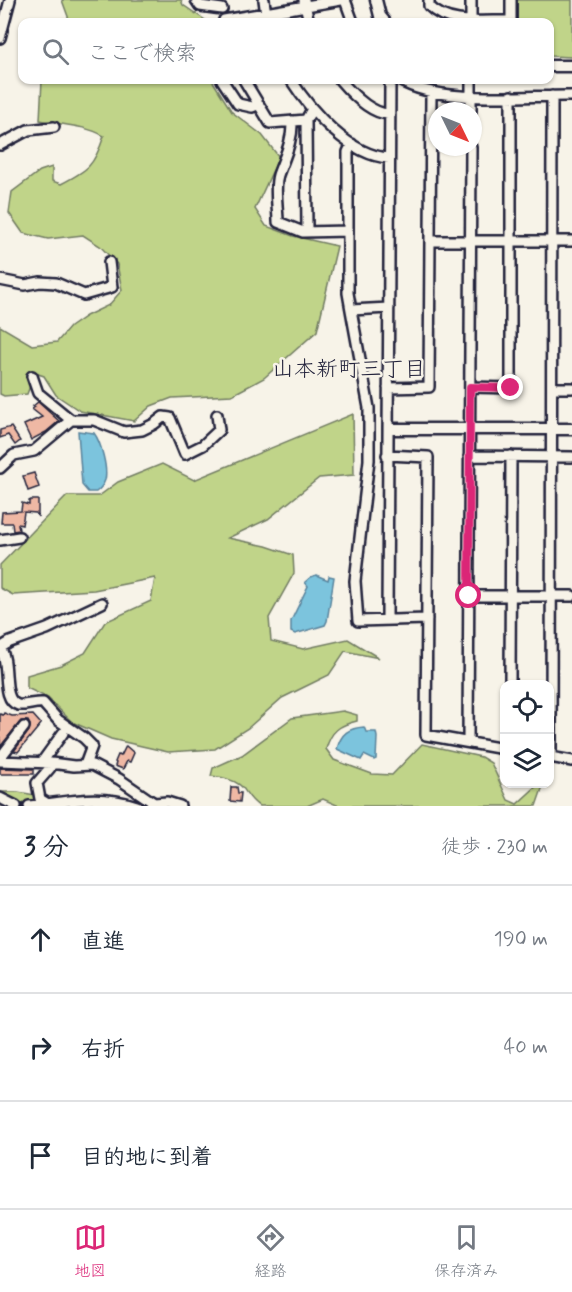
<!DOCTYPE html>
<html lang="ja">
<head>
<meta charset="utf-8">
<style>
	body { margin:0; font-family:Mynerve,"Klee One",sans-serif; background:#f6f6f7; color:#1f2937 }
	.controls { position:absolute; right:18px; bottom:18px; display:grid; overflow:hidden; border-radius:12px; box-shadow:0 2px 4px #0004 }
	.controls button { width:54px; height:54px; display:grid; place-items:center; padding:0; border:0; border-bottom:2px solid #e0e1e3; background:#fff; color:#1f2937; font:30px sans-serif }
	.compass { position:absolute; left:428px; top:102px; width:54px; height:54px; border-radius:50%; background:#fff; box-shadow:0 2px 4px #0004; rotate:133deg }
	.stop { position:absolute; width:18px; height:18px; margin:-14px; border:4px solid #db2777; border-radius:50%; background:#fff }
	.stop.end { background:#db2777; border-color:#fff; box-shadow:0 2px 6px #0008 }
	.list { margin:0; padding:0; list-style:none }
	h2 { display:flex; justify-content:space-between; align-items:center; height:78px; margin:0; padding:0 24px; font-size:26px }
	h2 small { font-size:20px; font-weight:400; color:#747a83 }
	.list li { display:grid; grid-template-columns:39px 1fr auto; gap:18px; align-items:center; box-sizing:border-box; height:108px; padding:0 24px; border-top:2px solid #e0e1e3 }
	.list b { display:block; font-size:22px; white-space:nowrap }
	.list em { font-size:20px; font-style:normal; color:#747a83 }
	.icon { flex:none; width:33px; height:33px; fill:none; stroke:currentColor; stroke-width:2; stroke-linecap:round; stroke-linejoin:round }
	.map { position:relative; flex:none; width:572px; height:806px; overflow:hidden }
	.search { position:absolute; background:#fff; box-shadow:0 2px 4px #0004; left:18px; right:18px; top:18px; height:66px; display:flex; align-items:center; gap:15px; box-sizing:border-box; padding:0 21px; border-radius:12px; color:#747a83; font-size:22px }
	.sheet { height:402px; background:#fff }
	nav { display:flex; justify-content:space-around; align-items:center; box-sizing:border-box; height:84px; border-top:2px solid #e0e1e3; background:#fff; font-size:16px; color:#747a83 }
	nav a { display:grid; justify-items:center; gap:3px }
	nav .on { color:#db2777 }
	.map>svg:first-child { display:block }
	.green { fill:#c0d489; stroke:#717b62; stroke-width:1.5 }
	.water { fill:#7cc4dd; stroke:#58839c; stroke-width:1.5 }
	.building { fill:#efb8a4; stroke:#22223b; stroke-width:1.5 }
	.lines { fill:none; stroke-linecap:round; stroke-linejoin:round }
	.minor-casing { stroke:#22223b; stroke-width:14 }
	.tertiary-casing { stroke:#22223b; stroke-width:15 }
	.minor { stroke:#f7f3e8; stroke-width:9 }
	.tertiary { stroke:#f7f3e8; stroke-width:10 }
	.route { stroke:#db2777; stroke-width:8 }
	.labels { text-anchor:middle; dominant-baseline:central; stroke-width:5; stroke-linejoin:round; paint-order:stroke }
	.neighbourhood-label { font-size:22px; fill:#22223b; stroke:#f7f3e8 }
</style>
</head>
<body>
<div class="map">
<svg width="572" height="806" viewBox="0 0 572 806">
	<rect width="100%" height="100%" fill="#f7f3e8"/>
	<filter id="ink" filterUnits="userSpaceOnUse"><feTurbulence type="fractalNoise" baseFrequency=".0167" numOctaves="2"/><feDisplacementMap in="SourceGraphic" scale="12" xChannelSelector="R" yChannelSelector="G"/><feConvolveMatrix kernelMatrix="1 2 1 2 8 2 1 2 1" color-interpolation-filters="sRGB"/></filter>
	<g filter="url(#ink)">
		<!-- green -->
		<path class="green" d="M 62,0 L 181,0 L 183,5 L 208,22 L 70,22 Z
			M 516,0 L 572,0 L 572,57 L 550,56 L 550,22 L 515,22 Z
			M 42,80 L 212,80 L 232,112 L 262,135 L 279,157 L 255,209 L 266,226 L 293,236 L 337,246 L 317,331 L 264,378 L 232,395 L 172,398 L 151,406 L 134,421 L 80,411 L 56,395 L 44,376 L 35,373 L 27,394 L 4,396 L 0,394 L 0,326 L 32,345 L 57,342 L 70,327 L 86,316 L 109,305 L 122,290 L 117,264 L 100,246 L 83,235 L 48,239 L 23,233 L 9,213 L 12,192 L 40,171 L 52,167 L 52,181 L 61,184 C 88,170 94,166 104,136 C 85,125 62,125 40,120 Z
			M 353,414 L 354,475 L 319,478 L 268,519 L 228,538 L 266,546 L 293,555 L 294,573 L 269,618 L 271,641 L 303,649 L 348,639 L 379,658 L 345,651 L 329,675 L 282,698 L 248,728 L 215,749 L 168,752 L 111,739 L 72,722 L 48,698 L 27,688 L 27,675 L 61,665 L 85,653 L 105,622 L 151,601 L 155,578 L 94,590 L 13,595 L 0,588 L 0,565 L 67,496 L 99,496 L 118,482 L 162,464 L 194,480 Z
			M 343,711 L 357,715 L 357,721 C 339,725 331,731 326,749 L 334,760 L 372,774 L 392,775 L 422,744 L 481,757 L 491,763 L 508,800 L 517,804 L 539,784 L 543,786 L 536,806 L 339,806 L 323,799 L 307,806 L 259,806 C 251,801 248,795 243,788 C 235,779 222,777 211,776 L 213,768 L 242,755 L 292,718 Z
			M 0,792 L 18,792 L 98,806 L 0,806 Z"/>
		<!-- water -->
		<path class="water" d="M 78,431 L 94,433 C 101,442 108,469 105,480 C 103,486 100,489 96,492 L 88,492 L 82,485 Z
			M 316,575 L 328,580 L 329,576 L 334,577 L 327,621 L 325,625 L 295,634 L 291,632 L 291,621 L 308,586 L 305,582 L 311,577 Z
			M 364,727 L 366,732 L 376,732 L 377,737 L 376,759 L 374,760 L 364,755 L 361,760 L 337,749 C 341,733 349,728 364,727 Z"/>
		<!-- building -->
		<path class="building" d="M 38,402 L 59,421 L 46,432 L 31,440 L 24,425 L 42,417 L 32,409 L 35,407 L 33,406 Z
			M 11,427 L 20,441 L 15,445 L 8,435 L 0,438 L 0,430 Z
			M 34,473 L 39,487 L 28,491 L 23,476 Z
			M 31,500 L 38,500 L 38,517 L 36,513 L 24,512 L 22,525 L 18,524 L 19,530 L 13,531 L 12,523 L 1,523 L 2,512 L 21,511 L 22,503 L 29,505 L 29,501 Z
			M 4,713 L 12,716 L 33,715 L 41,724 L 18,752 L 14,751 L 29,731 L 30,725 L 28,721 L 21,721 L 0,747 L 0,714 L 3,715 Z
			M 126,746 L 134,753 L 130,762 L 127,761 L 123,769 L 115,766 L 116,763 L 115,762 L 118,755 L 121,756 Z
			M 0,768 L 34,769 L 34,774 L 0,774 Z
			M 231,787 L 237,787 L 238,793 L 241,793 L 240,802 L 230,801 Z"/>
		<g class="lines">
			<!-- minor casing -->
			<g class="minor-casing">
				<path id="minor" d="M 196,0 L 200,6 L 222,9
					M 264,0 L 267,22
					M 304,0 L 309,22
					M 345,0 L 353,22
					M 429,0 L 429,6 C 449,27 485,20 511,21 L 511,0
					M 224,20 L 341,0
					M 471,22 L 471,0
					M 0,38 L 10,0
					M 222,80 L 238,104 L 252,107 L 257,105
					M 244,80 L 270,123 L 306,120
					M 291,80 C 311,111 350,156 389,158
					M 340,80 C 351,93 370,113 388,114
					M 399,80 C 441,105 523,95 572,96
					M 471,111 L 471,80
					M 292,121 C 293,141 284,158 278,175 C 274,188 278,209 278,222 L 303,232 L 348,231
					M 352,144 L 348,152 L 348,293 L 351,310 L 389,308
					M 0,145 L 28,130 L 54,127
					M 307,231 L 306,120 L 312,109
					M 430,241 L 572,241
					M 0,280 L 25,285 L 40,282 L 56,283 L 84,295 L 112,287 L 109,262
					M 351,310 L 369,408 L 369,460 L 355,581 L 358,621 L 427,619
					M 32,376 L 38,393 L 71,420
					M 470,387 L 511,388 L 511,96
					M 388,388 L 429,387 L 431,92
					M 553,388 L 572,388
					M 387,455 L 428,457 L 426,735 L 504,749
					M 469,456 L 572,457
					M 0,468 L 14,455 L 34,451 L 71,420 L 94,420 L 124,432 L 142,430 L 154,424 L 163,417 L 170,418 L 185,454 L 203,445 L 219,430 L 217,415
					M 0,540 L 19,537
					M 469,596 L 572,596
					M 387,620 L 390,80
					M 0,648 C 11,662 0,700 18,705 C 26,706 35,702 43,703 L 58,720 L 84,738 L 92,746 L 85,765
					M 0,648 L 10,642 L 47,629 L 102,603
					M 510,684 L 511,456
					M 468,742 L 471,147
					M 550,757 L 572,761
					M 551,757 L 552,96
					M 0,758 L 24,727
					M 0,761 L 51,763 L 74,766 L 92,765 L 119,779 L 154,803 L 167,802 L 180,806
					M 42,762 L 63,733
					M 0,798 L 16,806
					M 48,804 L 40,799 L 37,783 L 50,768 L 51,763
					M 29,806 C 69,802 97,793 137,806"/>
			</g>
			<!-- tertiary casing -->
			<g class="tertiary-casing">
				<path id="tertiary" d="M 376,0 L 380,16 L 385,22
					M 550,66 L 572,66
					M 389,429 L 572,429"/>
			</g>
			<!-- minor -->
			<use href="#minor" class="minor"/>
			<!-- tertiary -->
			<use href="#tertiary" class="tertiary"/>
		</g>
	</g>
	<g class="lines" filter="url(#ink)">
		<!-- route -->
		<path class="route" d="M 469,596 L 470,387 L 511,388"/>
	</g>
	<g class="labels">
		<!-- neighbourhood labels -->
		<g class="neighbourhood-label">
			<text x="349" y="370">山本新町三丁目</text>
		</g>
	</g>
</svg>
<div class="controls">
<button><svg class="icon" aria-label="locate" viewBox="0 0 24 24"><circle cx="12" cy="12" r="6"/><path d="M12 2v4M12 18v4M2 12h4M18 12h4"/></svg></button>
<button><svg class="icon" aria-label="layers" viewBox="0 0 24 24"><path d="M12 4l9 5-9 5-9-5zM3 14l9 5 9-5"/></svg></button>
</div>
<svg class="compass" viewBox="-18 -18 36 36"><path d="M0-13l5 13h-10z" fill="#e53935"/><path d="M0 13l5-13h-10z" fill="#747a83"/></svg>
<div class="stop" style="left:469px;top:596px"></div>
<div class="stop end" style="left:511px;top:388px"></div>
<div class="search"><svg class="icon" aria-label="search" viewBox="0 0 24 24"><circle cx="10" cy="10" r="6"/><path d="M15 15l6 6"/></svg>ここで検索</div>
</div>
<section class="sheet">
<h2>3 分<small>徒歩 · 230 m</small></h2>
<ul class="list">
<li><svg class="icon" aria-label="ahead" viewBox="0 0 24 24"><path d="M12 20V5M6 11l6-6 6 6"/></svg><div><b>直進</b></div><em>190 m</em></li>
<li><svg class="icon" aria-label="right" viewBox="0 0 24 24"><path d="M7 20v-9h11M14 6l5 5-5 5"/></svg><div><b>右折</b></div><em>40 m</em></li>
<li><svg class="icon" aria-label="arrive" viewBox="0 0 24 24"><path d="M6 21V4h12l-3 4 3 4H6"/></svg><div><b>目的地に到着</b></div></li>
</ul>
</section>
<nav>
<a class="on"><svg class="icon" aria-label="map" viewBox="0 0 24 24"><path d="M3 6l6-2 6 2 6-2v14l-6 2-6-2-6 2zM9 4v14M15 6v14"/></svg>地図</a>
<a><svg class="icon" aria-label="directions" viewBox="0 0 24 24"><path d="M12 3l9 9-9 9-9-9zM9 14v-3h6M13 9l2 2-2 2"/></svg>経路</a>
<a><svg class="icon" aria-label="saved" viewBox="0 0 24 24"><path d="M7 4h10v16l-5-4-5 4z"/></svg>保存済み</a>
</nav>
</body>
</html>
